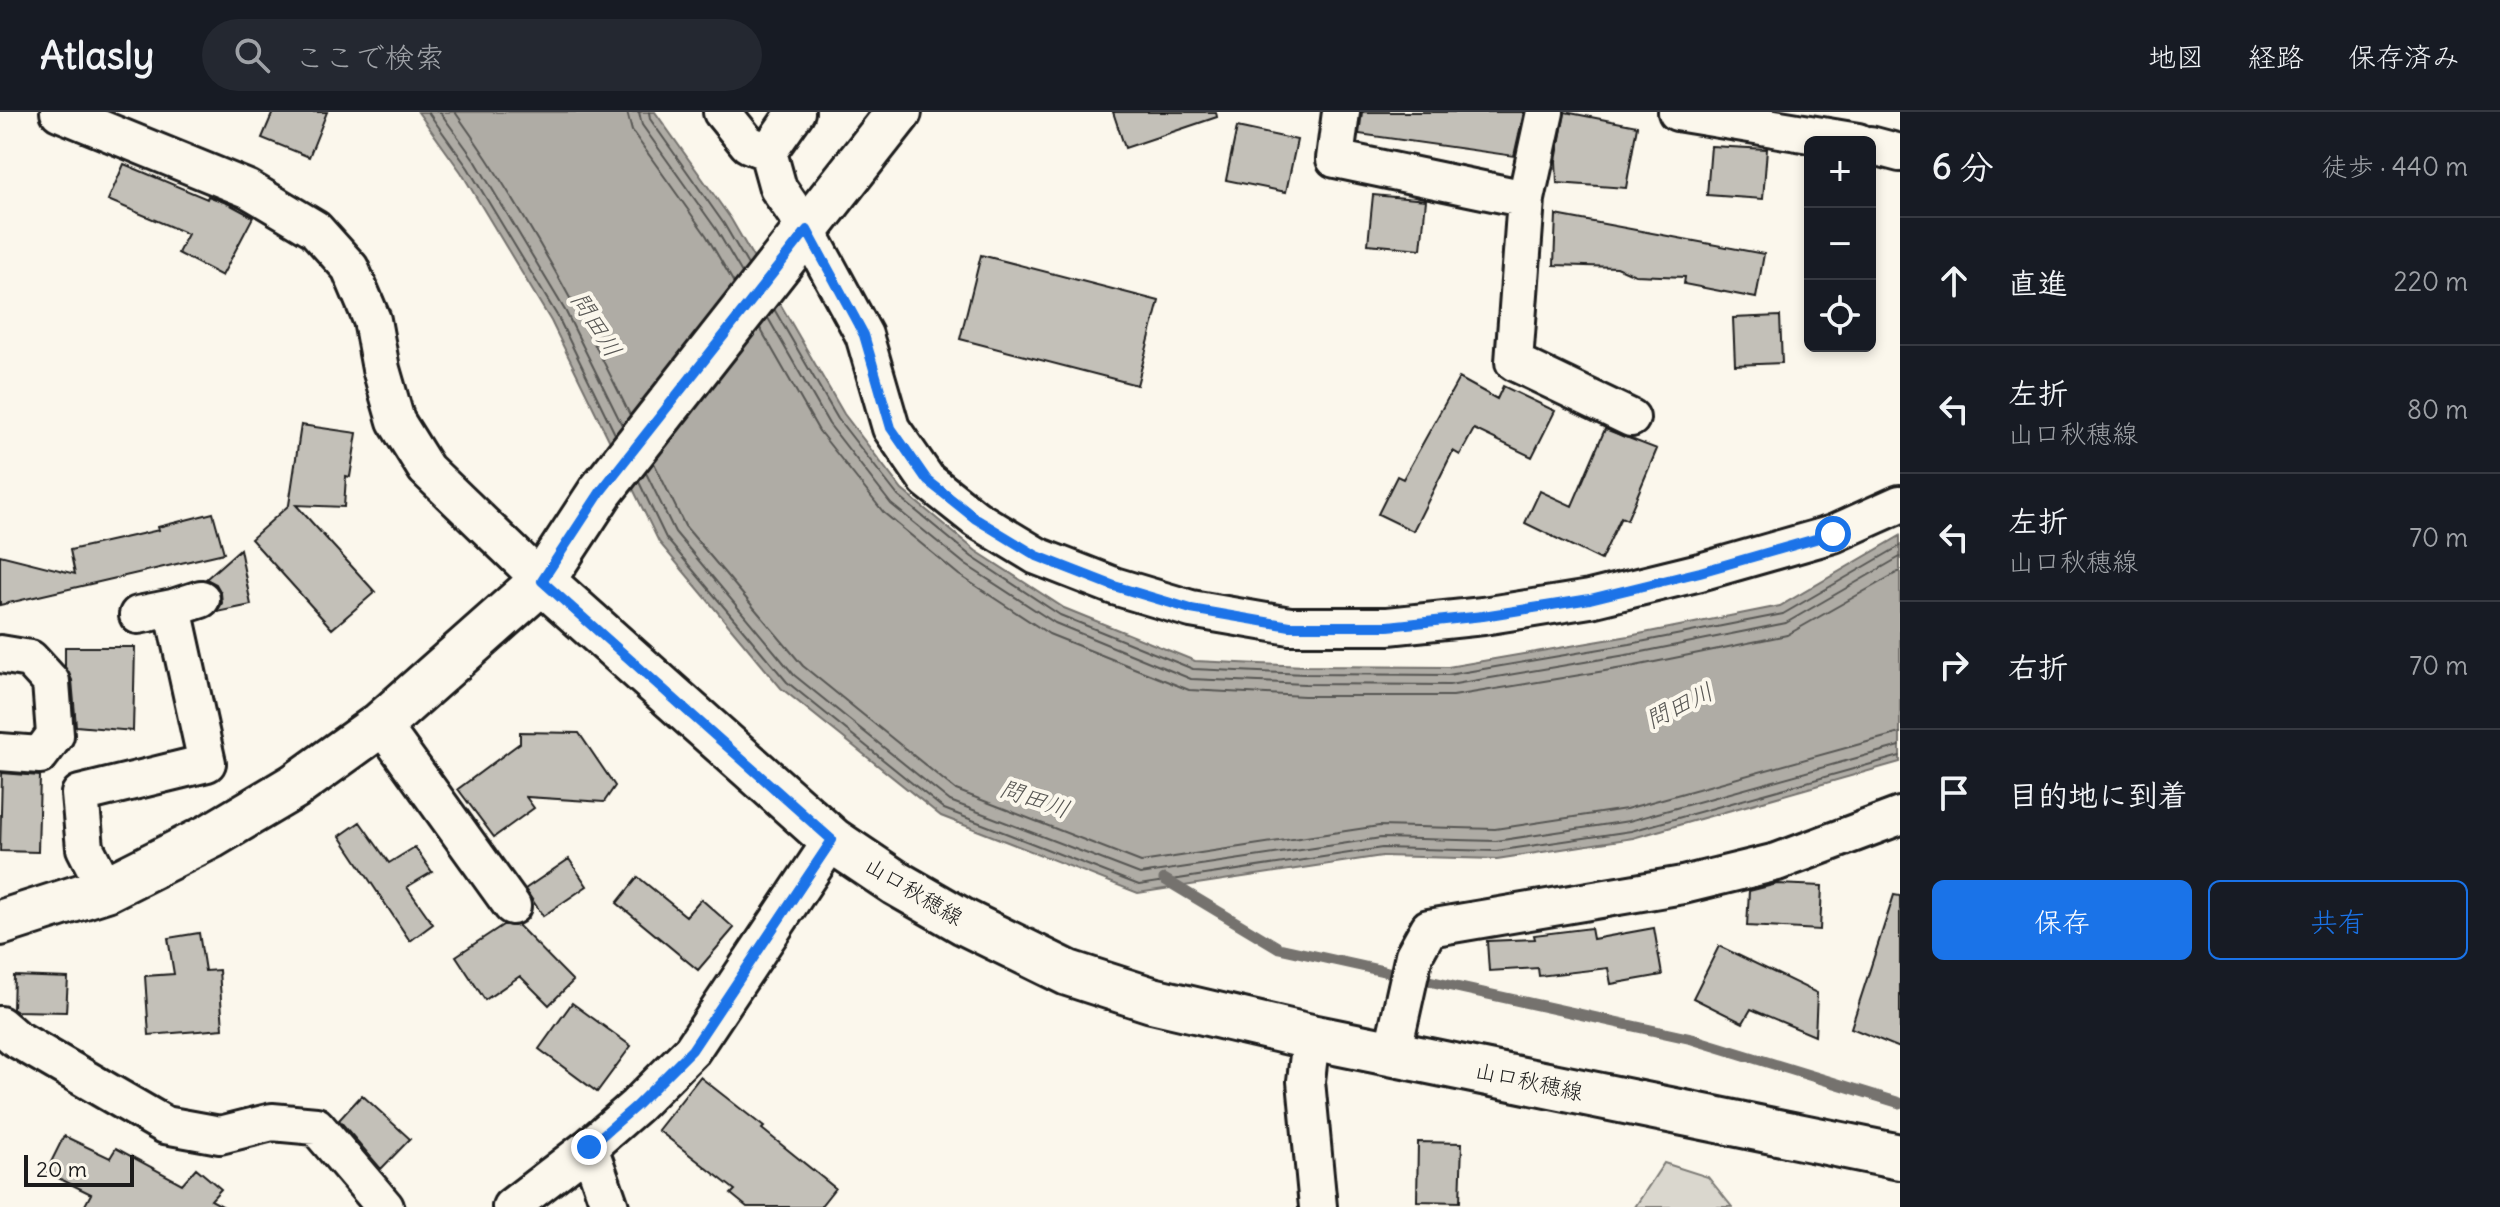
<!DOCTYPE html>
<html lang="ja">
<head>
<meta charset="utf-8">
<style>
	body { margin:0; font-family:Delius,"Klee One",sans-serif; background:#242831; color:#f1f3f6 }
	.controls { position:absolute; right:24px; top:24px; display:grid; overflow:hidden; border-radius:12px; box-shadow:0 4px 12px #0003 }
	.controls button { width:72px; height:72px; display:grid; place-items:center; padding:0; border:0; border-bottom:2px solid #363941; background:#171b24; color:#f1f3f6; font:40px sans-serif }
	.scale { position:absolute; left:24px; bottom:20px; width:110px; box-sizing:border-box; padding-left:8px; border:4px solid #1c1c1c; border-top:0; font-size:22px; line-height:28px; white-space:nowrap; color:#1c1c1c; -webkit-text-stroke:6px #fbf7ec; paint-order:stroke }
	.stop { position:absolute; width:24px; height:24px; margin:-18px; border:6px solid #1a73e8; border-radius:50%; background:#fff }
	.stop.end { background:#1a73e8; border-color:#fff; box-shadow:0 2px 8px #0008 }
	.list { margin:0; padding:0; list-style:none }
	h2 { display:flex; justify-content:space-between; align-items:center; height:104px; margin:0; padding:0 32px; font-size:34px }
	h2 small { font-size:26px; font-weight:400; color:#9ea1a6 }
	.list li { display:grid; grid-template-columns:52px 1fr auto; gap:24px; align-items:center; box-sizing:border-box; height:128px; padding:0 32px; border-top:2px solid #363941 }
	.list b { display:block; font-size:30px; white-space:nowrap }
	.list p { margin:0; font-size:26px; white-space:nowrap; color:#9ea1a6 }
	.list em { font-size:26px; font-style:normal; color:#9ea1a6 }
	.actions { display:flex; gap:16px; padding:24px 32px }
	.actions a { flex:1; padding:18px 0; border:2px solid #1a73e8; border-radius:12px; text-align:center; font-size:28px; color:#1a73e8 }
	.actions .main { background:#1a73e8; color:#fff }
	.icon { flex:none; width:44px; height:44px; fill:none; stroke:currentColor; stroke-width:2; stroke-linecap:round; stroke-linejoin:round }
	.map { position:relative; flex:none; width:1900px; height:1095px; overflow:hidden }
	header { display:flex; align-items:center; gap:48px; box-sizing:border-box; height:112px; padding:0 40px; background:#171b24; border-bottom:2px solid #363941 }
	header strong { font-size:38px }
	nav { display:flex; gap:44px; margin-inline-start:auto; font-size:28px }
	.search { width:560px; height:72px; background:#242831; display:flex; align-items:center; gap:20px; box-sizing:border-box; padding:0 28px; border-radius:44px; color:#9ea1a6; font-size:30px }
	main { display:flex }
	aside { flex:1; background:#171b24 }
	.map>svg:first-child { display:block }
	.green { fill:#dad7ce; stroke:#7b7a75; stroke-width:2 }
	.water { fill:#afaca5; stroke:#74726e; stroke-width:2 }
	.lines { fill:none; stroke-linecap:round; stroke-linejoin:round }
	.shore { stroke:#575653; stroke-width:2 }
	.stream { stroke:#74726e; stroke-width:11 }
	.building { fill:#c3c0b8; stroke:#1c1c1c; stroke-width:2 }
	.minor-casing { stroke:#1c1c1c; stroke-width:42 }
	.tertiary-casing { stroke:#1c1c1c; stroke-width:50 }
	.secondary-casing { stroke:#1c1c1c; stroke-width:50 }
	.minor { stroke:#fbf7ec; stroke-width:36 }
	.tertiary { stroke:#fbf7ec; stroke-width:44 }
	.secondary { stroke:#fbf7ec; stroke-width:44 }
	.route { stroke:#1a73e8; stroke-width:10 }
	.labels { text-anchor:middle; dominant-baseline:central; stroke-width:8; stroke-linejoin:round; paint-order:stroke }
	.street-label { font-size:22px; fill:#1c1c1c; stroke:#fbf7ec }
	.water-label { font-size:24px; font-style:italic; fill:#575653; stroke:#fbf7ec }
</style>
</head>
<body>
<header>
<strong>Atlasly</strong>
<div class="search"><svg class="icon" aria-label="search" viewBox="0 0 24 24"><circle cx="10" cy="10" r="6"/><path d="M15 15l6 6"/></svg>ここで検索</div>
<nav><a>地図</a><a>経路</a><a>保存済み</a></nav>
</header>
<main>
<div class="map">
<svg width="1900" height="1095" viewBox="0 0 1900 1095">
	<rect width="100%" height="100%" fill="#fbf7ec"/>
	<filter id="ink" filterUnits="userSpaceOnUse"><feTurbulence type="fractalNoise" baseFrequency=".0125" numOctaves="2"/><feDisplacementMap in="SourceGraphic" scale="16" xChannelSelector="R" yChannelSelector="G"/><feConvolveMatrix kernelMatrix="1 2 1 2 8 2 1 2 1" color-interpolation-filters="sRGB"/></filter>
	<g filter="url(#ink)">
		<!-- green -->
		<path class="green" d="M 1664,1051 L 1708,1065 L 1732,1095 L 1635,1095 Z"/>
		<!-- water -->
		<path class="water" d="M 418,0 L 655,0 L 731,107 L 844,302 L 902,378 L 976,439 L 1064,496 L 1195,549 L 1305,554 L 1448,555 L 1629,524 L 1780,494 L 1900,424 L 1900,650 L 1633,726 L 1497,747 L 1382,744 L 1138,781 L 941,704 L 781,576 L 659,430 L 551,209 L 461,60 Z"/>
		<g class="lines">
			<!-- shore -->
			<path class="shore" d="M 428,0 L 468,56 L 558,205 L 615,322
				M 440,0 L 476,50 L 566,200 L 622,313
				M 455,0 C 523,95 579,198 630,303
				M 627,0 L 632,19 L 706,123 L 734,171
				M 639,0 L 642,13 L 716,117 L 742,161
				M 649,0 L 650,7 L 724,112 L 748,153
				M 774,197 L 838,307 L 898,384 L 972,445 L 1060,503 L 1193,557 L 1305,562 L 1448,563 L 1630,532 L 1783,502 L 1900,434
				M 768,206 L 829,312 L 891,392 L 966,453 L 1055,511 L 1191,567 L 1305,572 L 1449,573 L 1632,542 L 1786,511 L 1900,445
				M 760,216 L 819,319 L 884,401 L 959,463 L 1049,522 L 1189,578 L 1304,584 L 1453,584 L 1635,554 L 1787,523 L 1900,459
				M 654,351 L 685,414 L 803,554 L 956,678 L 1141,750 L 1379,714 L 1495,717 L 1626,697 L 1900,621
				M 646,361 L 675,420 L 794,563 L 950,689 L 1140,762 L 1381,726 L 1496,729 L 1629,709 L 1900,634
				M 639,370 L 666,426 L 787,570 L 944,697 L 1139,773 L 1382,736 L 1496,739 L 1631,719 L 1900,644"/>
			<!-- stream -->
			<path class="stream" d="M 1164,767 L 1279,836 L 1692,927 L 1900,991"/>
		</g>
		<!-- building -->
		<path class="building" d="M 273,0 L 327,0 L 309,45 L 262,26 Z
			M 1113,0 L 1216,0 L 1217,5 L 1125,36 Z
			M 1362,0 L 1524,0 L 1514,44 L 1359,22 Z
			M 1565,0 L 1637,14 L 1626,76 L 1557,71 L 1556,49 Z
			M 1237,15 L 1297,28 L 1286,80 L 1226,68 Z
			M 1711,34 L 1767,37 L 1763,87 L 1707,83 Z
			M 124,52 L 207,87 L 208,84 L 229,92 L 253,105 L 222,164 L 178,141 L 188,122 L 108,88 Z
			M 1373,83 L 1426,88 L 1421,137 L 1368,132 Z
			M 1556,103 L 1764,142 L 1756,186 L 1684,172 L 1685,165 L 1635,163 L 1617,155 L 1554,153 Z
			M 981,143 L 1159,189 L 1137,273 L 960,227 Z
			M 1780,204 L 1782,251 L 1735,253 L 1733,206 Z
			M 1459,266 L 1497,287 L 1503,274 L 1555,299 L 1532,345 L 1474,317 L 1460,343 L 1453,339 L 1413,419 L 1378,402 L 1397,364 L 1403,367 Z
			M 301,313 L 357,321 L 350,365 L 346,364 L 344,395 L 296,393 L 375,480 L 332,517 L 251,427 L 289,393 Z
			M 1605,317 L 1657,337 L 1627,408 L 1621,405 L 1601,448 L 1525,411 L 1540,379 L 1572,394 Z
			M 213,401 L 224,441 L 0,493 L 0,443 L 75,462 L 70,438 L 159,418 L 158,415 Z
			M 240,437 L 251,493 L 217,500 L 222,491 L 221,481 L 216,472 L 206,467 Z
			M 65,535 L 135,535 L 133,619 L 76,614 L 72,568 L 65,555 Z
			M 520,620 L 579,621 L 615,674 L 604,690 L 526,685 L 534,696 L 494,725 L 458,677 L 520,631 Z
			M 2,661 L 40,664 L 38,740 L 0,739 Z
			M 360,710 L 389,751 L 415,735 L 432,760 L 407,775 L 433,812 L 410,829 L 340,724 Z
			M 569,747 L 587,774 L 543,804 L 525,777 Z
			M 638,765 L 686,804 L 701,787 L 734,816 L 698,858 L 617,791 Z
			M 1777,772 L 1822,774 L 1820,818 L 1747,814 L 1749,779 Z
			M 1894,783 L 1900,784 L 1900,936 L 1851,916 Z
			M 503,813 L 518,813 L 573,869 L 549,893 L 520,864 L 485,888 L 456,844 Z
			M 1591,816 L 1593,827 L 1654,816 L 1662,863 L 1611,872 L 1608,856 L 1539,864 L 1538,856 L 1489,859 L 1487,829 L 1535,827 L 1534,823 Z
			M 199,821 L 205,859 L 219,858 L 223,917 L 149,923 L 145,864 L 174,862 L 168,826 Z
			M 1719,834 L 1817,881 L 1815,924 L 1751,897 L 1743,911 L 1693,886 Z
			M 14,864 L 68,866 L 66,900 L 16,899 L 13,897 Z
			M 572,891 L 631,934 L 597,980 L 539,937 Z
			M 700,965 L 764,1015 L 762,1017 L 835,1076 L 820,1095 L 747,1095 L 731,1082 L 735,1078 L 658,1018 Z
			M 362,983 L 410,1027 L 381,1057 L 339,1008 Z
			M 64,1024 L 110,1046 L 116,1036 L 182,1072 L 196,1056 L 221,1077 L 211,1088 L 224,1095 L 84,1095 L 91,1082 L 46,1060 Z
			M 1418,1030 L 1462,1031 L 1460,1090 L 1417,1089 Z"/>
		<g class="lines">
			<!-- minor casing -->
			<g class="minor-casing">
				<path id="minor" d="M 59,0 L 248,77 L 315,117 L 350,156 L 372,208 L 381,257 L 396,309 L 426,357 L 542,469
					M 722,0 L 748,32 L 768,40
					M 796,0 L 768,40 L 778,76 L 807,118 L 864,223 L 891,316 L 927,368 L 976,407 L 1037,444 L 1114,474 L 1191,497 L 1290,514 L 1388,514 L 1483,504 L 1590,487 L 1700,460 L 1833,422 L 1900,392
					M 1341,0 L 1335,47 L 1526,87
					M 1545,0 L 1526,87 L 1514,250 L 1631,306
					M 1677,0 L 1858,30
					M 1870,33 L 1900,41
					M 138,503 L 173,496
					M 0,542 L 30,547 L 51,570 L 55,623 L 40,643 L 0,640
					M 381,612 L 512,794
					M 106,777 L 85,736 L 80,682 L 207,651 L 173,496 L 201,487
					M 0,913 L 15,926 L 165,1013 L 220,1023 L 272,1010 L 316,1014 L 385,1095
					M 1311,925 L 1306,969 L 1318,1095
					M 1392,942 L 1414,843 L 1429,816 L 1683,773 L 1777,750 L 1900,704
					M 589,1035 L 636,994 L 692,938 L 832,728
					M 511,1095 L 589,1035 L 610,1095"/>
			</g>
			<!-- tertiary casing -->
			<g class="tertiary-casing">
				<path id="tertiary" d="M 0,811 L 106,777 L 211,724 L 295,674 L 381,612 L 542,469"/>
			</g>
			<!-- secondary casing -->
			<g class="secondary-casing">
				<path id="secondary" d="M 899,0 L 601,379 L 542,469 L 832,728 L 896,771 L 964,810 L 1068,861 L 1152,888 L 1311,925 L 1900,1045"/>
			</g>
			<!-- minor -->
			<use href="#minor" class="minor"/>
			<!-- tertiary -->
			<use href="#tertiary" class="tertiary"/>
			<!-- secondary -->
			<use href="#secondary" class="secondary"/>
		</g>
	</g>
	<g class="lines" filter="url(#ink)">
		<!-- route -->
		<path class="route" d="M 589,1035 L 636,994 L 692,938 L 832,728 L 542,469 L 601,379 L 807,118 L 864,223 L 891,316 L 927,368 L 976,407 L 1037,444 L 1114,474 L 1191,497 L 1290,514 L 1388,514 L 1483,504 L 1590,487 L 1700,460 L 1833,422"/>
	</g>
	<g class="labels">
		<!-- street labels -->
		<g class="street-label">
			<text transform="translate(914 779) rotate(31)">山口秋穂線</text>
			<text transform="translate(1529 969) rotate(12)">山口秋穂線</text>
		</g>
		<!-- water labels -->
		<g class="water-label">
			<text transform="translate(597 212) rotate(58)">問田川</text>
			<text transform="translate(1679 593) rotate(-26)">問田川</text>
			<text transform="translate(1035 686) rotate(19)">問田川</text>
		</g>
	</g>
</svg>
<div class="controls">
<button>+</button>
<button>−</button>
<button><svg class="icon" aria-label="locate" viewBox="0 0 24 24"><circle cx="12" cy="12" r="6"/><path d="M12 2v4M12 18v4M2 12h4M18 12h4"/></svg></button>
</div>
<div class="scale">20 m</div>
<div class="stop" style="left:1833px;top:422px"></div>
<div class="stop end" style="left:589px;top:1035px"></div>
</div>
<aside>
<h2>6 分<small>徒歩 · 440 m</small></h2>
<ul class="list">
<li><svg class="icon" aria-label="ahead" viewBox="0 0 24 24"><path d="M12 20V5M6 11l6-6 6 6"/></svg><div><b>直進</b></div><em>220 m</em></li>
<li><svg class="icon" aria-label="left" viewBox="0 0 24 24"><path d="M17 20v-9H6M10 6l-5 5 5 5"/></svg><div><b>左折</b><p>山口秋穂線</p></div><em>80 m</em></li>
<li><svg class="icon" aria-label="left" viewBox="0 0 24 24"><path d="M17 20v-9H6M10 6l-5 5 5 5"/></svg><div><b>左折</b><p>山口秋穂線</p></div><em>70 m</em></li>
<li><svg class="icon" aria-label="right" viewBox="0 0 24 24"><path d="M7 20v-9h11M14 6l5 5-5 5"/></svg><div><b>右折</b></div><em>70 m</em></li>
<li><svg class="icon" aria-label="arrive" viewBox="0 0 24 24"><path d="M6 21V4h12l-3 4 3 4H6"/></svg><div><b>目的地に到着</b></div></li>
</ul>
<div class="actions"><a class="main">保存</a><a>共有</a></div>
</aside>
</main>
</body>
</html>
